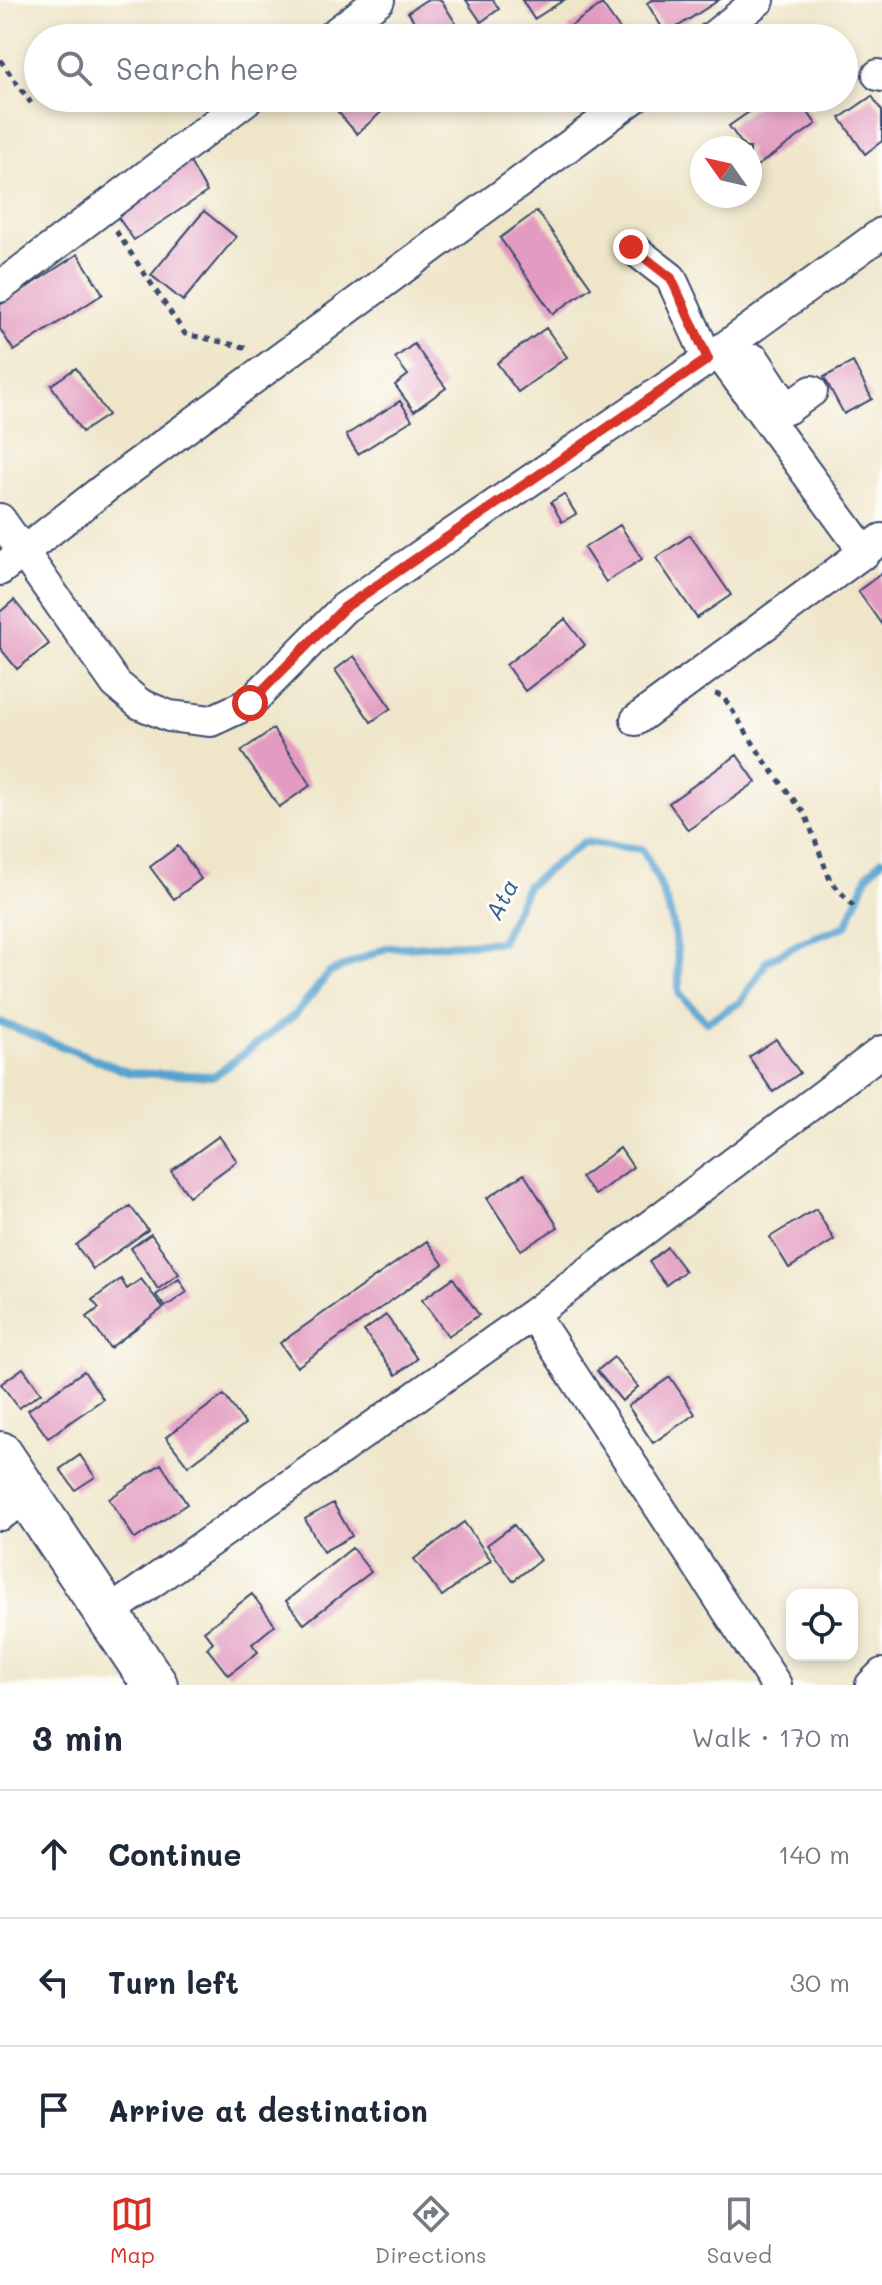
<!DOCTYPE html>
<html lang="en">
<head>
<meta charset="utf-8">
<style>
	body { margin:0; font-family:Mali,sans-serif; background:#f2f2f3; color:#1f2937 }
	.controls { position:absolute; right:24px; bottom:24px; display:grid; overflow:hidden; border-radius:16px; box-shadow:0 4px 12px #0003 }
	.controls button { width:72px; height:72px; display:grid; place-items:center; padding:0; border:0; border-bottom:2px solid #e0e1e3; background:#fff; color:#1f2937; font:40px sans-serif }
	.compass { position:absolute; left:690px; top:136px; width:72px; height:72px; border-radius:50%; background:#fff; box-shadow:0 4px 12px #0003; rotate:304deg }
	.stop { position:absolute; width:24px; height:24px; margin:-18px; border:6px solid #d93025; border-radius:50%; background:#fff }
	.stop.end { background:#d93025; border-color:#fff; box-shadow:0 2px 8px #0008 }
	.list { margin:0; padding:0; list-style:none }
	h2 { display:flex; justify-content:space-between; align-items:center; height:104px; margin:0; padding:0 32px; font-size:34px }
	h2 small { font-size:26px; font-weight:400; color:#747a83 }
	.list li { display:grid; grid-template-columns:52px 1fr auto; gap:24px; align-items:center; box-sizing:border-box; height:128px; padding:0 32px; border-top:2px solid #e0e1e3 }
	.list b { display:block; font-size:30px; white-space:nowrap }
	.list em { font-size:26px; font-style:normal; color:#747a83 }
	.icon { flex:none; width:44px; height:44px; fill:none; stroke:currentColor; stroke-width:2; stroke-linecap:round; stroke-linejoin:round }
	.map { position:relative; flex:none; width:882px; height:1685px; overflow:hidden }
	.search { position:absolute; background:#fff; box-shadow:0 4px 12px #0003; left:24px; right:24px; top:24px; height:88px; display:flex; align-items:center; gap:20px; box-sizing:border-box; padding:0 28px; border-radius:44px; color:#747a83; font-size:30px }
	.sheet { height:488px; background:#fff }
	nav { display:flex; justify-content:space-around; align-items:center; box-sizing:border-box; height:112px; border-top:2px solid #e0e1e3; background:#fff; font-size:22px; color:#747a83 }
	nav a { display:grid; justify-items:center; gap:4px }
	nav .on { color:#d93025 }
	.map>svg:first-child { display:block }
	.lines { fill:none; stroke-linecap:round; stroke-linejoin:round }
	.stream { stroke:#57a3d0; stroke-width:8 }
	.building { fill:#e39bc1 }
	.minor-casing { stroke:#3b4a6e; stroke-width:34 }
	.trunk-casing { stroke:#3b4a6e; stroke-width:48 }
	.path { stroke:#3b4a6e; stroke-width:5; stroke-dasharray:6 6; stroke-linecap:butt }
	.minor { stroke:#fff; stroke-width:30 }
	.trunk { stroke:#fff; stroke-width:44 }
	.route { stroke:#d93025; stroke-width:10 }
	.labels { text-anchor:middle; dominant-baseline:central; stroke-width:6; stroke-linejoin:round; paint-order:stroke }
	.water-label { font-size:24px; font-style:italic; fill:#335d8c; stroke:#fdfcf7 }
</style>
</head>
<body>
<div class="map">
<svg width="882" height="1685" viewBox="0 0 882 1685">
	<rect width="100%" height="100%" fill="#fdfcf7"/>
	<filter id="ink" filterUnits="userSpaceOnUse"><feTurbulence type="fractalNoise" baseFrequency=".0125" numOctaves="2"/><feDisplacementMap in="SourceGraphic" scale="16" xChannelSelector="R" yChannelSelector="G"/><feConvolveMatrix kernelMatrix="1 2 1 2 8 2 1 2 1" color-interpolation-filters="sRGB"/></filter>
	<filter id="wash" filterUnits="userSpaceOnUse"><feTurbulence type="fractalNoise" baseFrequency=".006" numOctaves="4" result="noise"/><feDisplacementMap in="SourceGraphic" scale="32" xChannelSelector="R" yChannelSelector="G"/><feGaussianBlur stdDeviation="1.8" result="paint"/><feColorMatrix in="noise" values="0 0 0 0 0 0 0 0 0 0 0 0 0 0 0 0 0 1.4 0 .05"/><feComposite in="paint" operator="in"/></filter>
	<g filter="url(#wash)">
		<rect width="100%" height="100%" fill="#efe6ca"/>
		<g class="lines">
			<!-- stream -->
			<path class="stream" d="M 0,1022 L 130,1073 L 214,1076 L 296,1014 L 329,973 L 386,948 L 501,942 L 527,886 L 584,842 L 642,849 C 671,900 679,935 679,993 L 706,1022 L 741,1002 L 767,961 L 802,942 L 846,926 L 868,874 L 882,860"/>
		</g>
		<g id="blocks">
			<!-- building -->
			<path class="building" d="M 426,0 L 441,0 L 460,30 L 447,38 L 425,38 L 408,12 Z
				M 466,0 L 493,0 L 499,9 L 481,22 Z
				M 522,0 L 564,0 L 534,19 Z
				M 652,0 L 719,0 L 666,34 L 647,3 Z
				M 602,4 L 626,38 L 576,38 L 568,28 Z
				M 872,96 L 882,111 L 882,141 L 865,154 L 840,118 Z
				M 326,98 L 379,98 L 387,107 L 357,134 Z
				M 769,98 L 798,98 L 816,124 L 757,166 L 750,156 L 750,148 L 745,148 L 729,126 Z
				M 190,162 L 207,192 L 134,240 L 115,213 Z
				M 204,211 L 236,237 L 183,301 L 151,275 Z
				M 537,211 L 591,287 L 553,314 L 500,238 Z
				M 78,254 L 103,294 L 14,351 L 0,329 L 0,305 Z
				M 546,328 L 567,357 L 518,392 L 497,363 Z
				M 414,344 L 446,388 L 414,411 L 395,385 L 408,375 L 395,358 Z
				M 853,362 L 872,399 L 844,414 L 824,377 Z
				M 76,368 L 108,415 L 82,432 L 51,385 Z
				M 400,401 L 412,420 L 358,454 L 346,435 Z
				M 564,494 L 576,514 L 562,522 L 551,502 Z
				M 620,525 L 642,559 L 606,582 L 584,548 Z
				M 690,535 L 731,595 L 697,618 L 656,558 Z
				M 882,573 L 882,625 L 858,591 Z
				M 14,600 L 49,644 L 17,669 L 0,648 L 0,612 Z
				M 565,619 L 585,645 L 525,691 L 506,665 Z
				M 354,656 L 391,708 L 371,722 L 335,670 Z
				M 273,729 L 311,785 L 279,807 L 241,751 Z
				M 737,755 L 756,782 L 688,830 L 669,803 Z
				M 178,846 L 201,879 L 174,899 L 150,867 Z
				M 776,1039 L 800,1073 L 773,1092 L 749,1057 Z
				M 219,1136 L 237,1161 L 189,1196 L 171,1171 Z
				M 620,1148 L 633,1167 L 595,1195 L 581,1177 Z
				M 524,1174 L 558,1227 L 521,1250 L 487,1198 Z
				M 130,1206 L 148,1230 L 93,1269 L 76,1245 Z
				M 816,1209 L 834,1240 L 789,1268 L 770,1237 Z
				M 151,1234 L 179,1274 L 158,1289 L 131,1248 Z
				M 427,1241 L 443,1264 L 297,1367 L 280,1343 Z
				M 667,1247 L 685,1271 L 666,1285 L 649,1262 Z
				M 453,1278 L 479,1315 L 448,1336 L 422,1300 Z
				M 121,1279 L 127,1289 L 141,1279 L 163,1308 L 110,1348 L 87,1317 L 99,1308 L 92,1300 Z
				M 179,1279 L 187,1292 L 165,1307 L 156,1295 Z
				M 386,1315 L 417,1359 L 396,1375 L 364,1331 Z
				M 614,1357 L 638,1387 L 622,1401 L 597,1371 Z
				M 23,1368 L 41,1393 L 19,1408 L 1,1384 Z
				M 84,1371 L 103,1399 L 48,1438 L 28,1410 Z
				M 670,1377 L 695,1414 L 653,1443 L 628,1406 Z
				M 224,1395 L 245,1424 L 188,1466 L 166,1437 Z
				M 80,1455 L 95,1477 L 75,1490 L 60,1469 Z
				M 161,1464 L 187,1504 L 135,1539 L 109,1499 Z
				M 333,1503 L 352,1536 L 323,1552 L 305,1519 Z
				M 464,1522 L 491,1560 L 442,1596 L 414,1559 Z
				M 514,1525 L 540,1560 L 513,1581 L 487,1545 Z
				M 352,1548 L 371,1572 L 304,1624 L 286,1601 Z
				M 252,1594 L 275,1625 L 252,1644 L 258,1652 L 228,1675 L 207,1648 L 213,1642 L 204,1631 Z"/>
		</g>
	</g>
	<g filter="url(#ink)">
		<use href="#blocks" fill-opacity="0" stroke="#3b4a6e" stroke-width="2"/>
		<g class="lines">
			<!-- minor casing -->
			<g class="minor-casing">
				<path id="minor" d="M 329,38 L 379,0
					M 711,38 L 759,0
					M 878,75 L 882,76
					M 631,247 L 671,278 L 708,359
					M 0,287 L 249,98
					M 718,352 L 865,553
					M 733,372 L 755,360 L 787,409 L 812,391
					M 0,519 L 116,684 L 140,704 L 169,716 L 211,721 L 250,703 L 344,608 L 718,352 L 882,233
					M 0,570 L 110,484 L 634,98
					M 636,720 L 882,539
					M 533,1314 L 776,1685
					M 0,1515 L 29,1497
					M 108,1613 L 533,1314 L 882,1051
					M 871,1685 L 882,1674"/>
			</g>
			<!-- trunk casing -->
			<g class="trunk-casing">
				<path id="trunk" d="M 0,1454 L 155,1685"/>
			</g>
			<!-- path -->
			<path class="path" d="M 0,60 L 31,103
				M 116,231 L 185,334 L 249,348
				M 715,694 L 723,696 L 764,760 L 806,816 L 830,880 L 854,907"/>
			<!-- minor -->
			<use href="#minor" class="minor"/>
			<!-- trunk -->
			<use href="#trunk" class="trunk"/>
		</g>
	</g>
	<g class="lines" filter="url(#ink)">
		<!-- route -->
		<path class="route" d="M 250,703 L 344,608 L 708,359 L 671,278 L 631,247"/>
	</g>
	<g class="labels">
		<!-- water labels -->
		<g class="water-label">
			<text transform="translate(501 899) rotate(-62)">Ata</text>
		</g>
	</g>
</svg>
<div class="controls">
<button><svg class="icon" aria-label="locate" viewBox="0 0 24 24"><circle cx="12" cy="12" r="6"/><path d="M12 2v4M12 18v4M2 12h4M18 12h4"/></svg></button>
</div>
<svg class="compass" viewBox="-18 -18 36 36"><path d="M0-13l5 13h-10z" fill="#e53935"/><path d="M0 13l5-13h-10z" fill="#747a83"/></svg>
<div class="stop" style="left:250px;top:703px"></div>
<div class="stop end" style="left:631px;top:247px"></div>
<div class="search"><svg class="icon" aria-label="search" viewBox="0 0 24 24"><circle cx="10" cy="10" r="6"/><path d="M15 15l6 6"/></svg>Search here</div>
</div>
<section class="sheet">
<h2>3 min<small>Walk · 170 m</small></h2>
<ul class="list">
<li><svg class="icon" aria-label="ahead" viewBox="0 0 24 24"><path d="M12 20V5M6 11l6-6 6 6"/></svg><div><b>Continue</b></div><em>140 m</em></li>
<li><svg class="icon" aria-label="left" viewBox="0 0 24 24"><path d="M17 20v-9H6M10 6l-5 5 5 5"/></svg><div><b>Turn left</b></div><em>30 m</em></li>
<li><svg class="icon" aria-label="arrive" viewBox="0 0 24 24"><path d="M6 21V4h12l-3 4 3 4H6"/></svg><div><b>Arrive at destination</b></div></li>
</ul>
</section>
<nav>
<a class="on"><svg class="icon" aria-label="map" viewBox="0 0 24 24"><path d="M3 6l6-2 6 2 6-2v14l-6 2-6-2-6 2zM9 4v14M15 6v14"/></svg>Map</a>
<a><svg class="icon" aria-label="directions" viewBox="0 0 24 24"><path d="M12 3l9 9-9 9-9-9zM9 14v-3h6M13 9l2 2-2 2"/></svg>Directions</a>
<a><svg class="icon" aria-label="saved" viewBox="0 0 24 24"><path d="M7 4h10v16l-5-4-5 4z"/></svg>Saved</a>
</nav>
</body>
</html>
